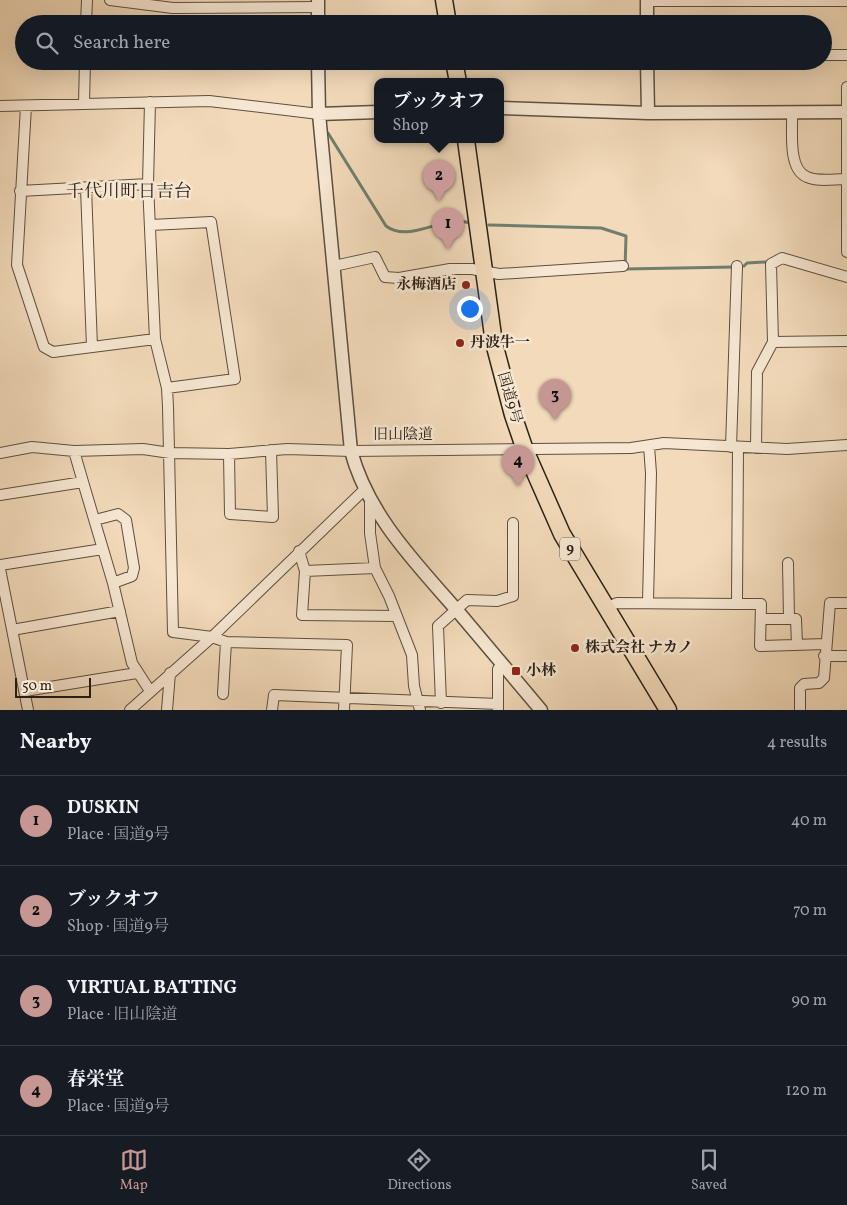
<!DOCTYPE html>
<html lang="en">
<head>
<meta charset="utf-8">
<style>
	body { margin:0; font-family:Vollkorn,"Noto Serif JP",serif; background:#242831; color:#f1f3f6 }
	.scale { position:absolute; left:15px; bottom:12px; width:76px; box-sizing:border-box; padding-left:5px; border:2px solid #2b2217; border-top:0; font-size:14px; line-height:18px; white-space:nowrap; color:#2b2217; -webkit-text-stroke:4px #f7e7d2; paint-order:stroke }
	.you { position:absolute; left:469px; top:308px; width:18px; height:18px; margin:-12px; border:4px solid #fff; border-radius:50%; background:#1a73e8; box-shadow:0 0 0 8px #1a73e833 }
	.badge { display:grid; place-items:center; width:32px; height:32px; border-radius:50%; background:#c59692; color:#111; font-size:16px; font-weight:700 }
	.pin { position:absolute; translate:-50% -41px; filter:drop-shadow(0 1px 2px #0008) }
	.pin::after { content:''; position:absolute; top:26px; width:18px; height:15px; background:inherit; clip-path:polygon(0 0,100% 0,50% 100%) }
	.popup { position:absolute; left:374px; top:78px; width:130px; height:65px; box-sizing:border-box; display:grid; place-content:center; border-radius:10px; background:#171b24; filter:drop-shadow(0 1px 4px #0005); font-size:16px; white-space:nowrap; color:#9ea1a6 }
	.popup b { font-size:19px; color:#f1f3f6 }
	.popup::after { content:''; position:absolute; left:50%; top:100%; margin-left:-10px; border:10px solid transparent; border-top-color:#171b24 }
	.list { margin:0; padding:0; list-style:none }
	h2 { display:flex; justify-content:space-between; align-items:center; height:65px; margin:0; padding:0 20px; font-size:21px }
	h2 small { font-size:16px; font-weight:400; color:#9ea1a6 }
	.list li { display:grid; grid-template-columns:32px 1fr auto; gap:15px; align-items:center; box-sizing:border-box; height:90px; padding:0 20px; border-top:1px solid #363941 }
	.list b { display:block; font-size:19px; white-space:nowrap }
	.list p { margin:0; font-size:16px; white-space:nowrap; color:#9ea1a6 }
	.list em { font-size:16px; font-style:normal; color:#9ea1a6 }
	.icon { flex:none; width:28px; height:28px; fill:none; stroke:currentColor; stroke-width:2; stroke-linecap:round; stroke-linejoin:round }
	.map { position:relative; flex:none; width:847px; height:710px; overflow:hidden }
	.search { position:absolute; background:#171b24; box-shadow:0 5px 20px #0002; left:15px; right:15px; top:15px; height:55px; display:flex; align-items:center; gap:12px; box-sizing:border-box; padding:0 18px; border-radius:28px; color:#9ea1a6; font-size:19px }
	.sheet { height:425px; background:#171b24 }
	nav { display:flex; justify-content:space-around; align-items:center; box-sizing:border-box; height:70px; border-top:1px solid #363941; background:#171b24; font-size:14px; color:#9ea1a6 }
	nav a { display:grid; justify-items:center; gap:2px }
	nav .on { color:#c59692 }
	.map>svg:first-child { display:block }
	.lines { fill:none; stroke-linecap:round; stroke-linejoin:round }
	.stream { stroke:#6f7e6f; stroke-width:3 }
	.minor-casing { stroke:#5d5040; stroke-width:12 }
	.tertiary-casing { stroke:#5d5040; stroke-width:15 }
	.trunk-casing { stroke:#2b2217; stroke-width:19 }
	.minor { stroke:#f7e7d2; stroke-width:10 }
	.tertiary { stroke:#f7e7d2; stroke-width:12 }
	.trunk { stroke:#f2daba; stroke-width:16 }
	.poi-dot { fill:#8f2418; stroke:#f7e7d2; stroke-width:2 }
	.labels { text-anchor:middle; dominant-baseline:central; stroke-width:5; stroke-linejoin:round; paint-order:stroke }
	.shield { fill:#f7e7d2; stroke:#685d4f; stroke-width:1 }
	.shield-label { font-size:14px; font-weight:bold; fill:#2b2217 }
	.poi-label { font-size:15px; font-weight:bold; fill:#2b2217; stroke:#f7e7d2; text-anchor:start }
	.street-label { font-size:15px; fill:#2b2217; stroke:#f7e7d2 }
	.quarter-label { font-size:18px; fill:#2b2217; stroke:#f7e7d2 }
</style>
</head>
<body>
<div class="map">
<svg width="847" height="710" viewBox="0 0 847 710">
	<rect width="100%" height="100%" fill="#f2daba"/>
	<filter id="stains"><feTurbulence type="fractalNoise" baseFrequency=".004" numOctaves="4"/><feColorMatrix values="0 0 0 0 .2 0 0 0 0 .09 0 0 0 0 .02 0 0 0 .5 -.17"/></filter>
	<radialGradient id="worn" r=".72"><stop offset=".6" stop-color="#630" stop-opacity="0"/><stop offset="1" stop-color="#630" stop-opacity=".3"/></radialGradient>
	<g class="lines">
		<!-- stream -->
		<path class="stream" d="M 328,133 L 386,226 C 410,244 443,214 470,223
			M 489,225 L 601,228 L 626,236 L 625,269 L 734,267
			M 744,266 L 747,263 L 765,262"/>
		<!-- minor casing -->
		<g class="minor-casing">
			<path id="minor" d="M 110,0 L 173,8 L 318,7
				M 647,1 L 847,1
				M 86,24 L 87,0
				M 823,55 L 847,55
				M 847,87 L 847,252
				M 150,102 L 148,184 L 155,339 L 167,388 L 168,407 L 173,632 L 212,637 L 226,642 L 347,645 L 344,710
				M 84,103 L 85,61
				M 0,106 L 209,101 L 319,114
				M 26,106 L 17,265 L 44,347 L 53,352 L 155,339
				M 792,112 C 793,129 787,169 807,177 C 818,182 834,179 846,179
				M 86,188 L 92,347
				M 20,191 L 148,184
				M 151,225 L 211,222 L 235,379 L 167,388
				M 334,266 L 375,257 L 385,277 L 399,278 L 450,269 L 472,269 L 499,274 L 623,266
				M 773,342 L 847,341
				M 731,447 L 737,266
				M 756,448 L 757,372 L 773,342 L 771,264 L 782,258 L 847,277
				M 74,451 L 83,482
				M 0,453 L 32,447 L 74,451 L 143,449 L 170,453 L 229,454 L 287,449 L 351,451 L 631,448 L 664,443 L 787,449 L 847,445
				M 229,454 L 230,514 L 273,517 L 271,450
				M 0,495 L 83,482 L 113,583 L 132,663 L 150,691
				M 370,503 L 370,533 L 375,568
				M 95,520 L 118,514 L 126,520 L 134,568 L 132,576 L 113,583
				M 299,551 L 305,571 L 375,568 L 389,596 L 412,655 L 414,686 L 420,710
				M 788,563 L 789,618
				M 0,565 L 103,549
				M 0,569 L 28,710
				M 305,571 L 302,615 L 397,616
				M 648,602 L 651,473 L 649,446
				M 737,604 L 761,604 L 760,646 L 825,644
				M 605,608 L 617,603 L 737,604 L 738,447
				M 761,619 L 796,619 L 797,645
				M 12,630 L 120,611
				M 824,656 L 847,656
				M 25,691 L 137,673
				M 223,694 L 226,642
				M 441,703 L 438,626 L 467,600 L 497,601 L 513,596 L 513,523
				M 130,710 L 212,637 L 364,490
				M 167,710 L 170,673
				M 272,710 L 274,695 L 498,704
				M 498,710 L 498,669 L 502,664
				M 800,710 L 800,688 L 804,684 L 819,683 L 824,678 L 830,603 L 847,603"/>
		</g>
		<!-- tertiary casing -->
		<g class="tertiary-casing">
			<path id="tertiary" d="M 647,0 L 647,24
				M 318,24 L 318,0
				M 318,61 L 319,114 L 351,451 C 368,514 413,560 455,608 C 484,642 512,676 541,710
				M 647,61 L 648,113
				M 500,108 L 648,113 L 847,112
				M 319,114 L 378,112"/>
		</g>
		<!-- trunk casing -->
		<g class="trunk-casing">
			<path id="trunk" d="M 444,0 L 448,24
				M 454,61 L 458,82
				M 466,140 L 494,343 L 513,415 L 525,450 L 562,534 L 668,710"/>
		</g>
		<!-- minor -->
		<use href="#minor" class="minor"/>
		<!-- tertiary -->
		<use href="#tertiary" class="tertiary"/>
		<!-- trunk -->
		<use href="#trunk" class="trunk"/>
	</g>
	<!-- markers -->
	<g class="poi-dot">
		<circle cx="466" cy="285" r="5"/>
		<circle cx="460" cy="343" r="5"/>
		<circle cx="575" cy="648" r="5"/>
		<rect x="511" y="666" width="10" height="10" rx="2.5"/>
	</g>
	<g class="labels">
		<!-- shield labels -->
		<rect class="shield" x="560" y="537.5" width="20" height="23" rx="4"/>
		<g class="shield-label">
			<text x="570" y="549">9</text>
		</g>
		<!-- poi labels -->
		<g class="poi-label">
			<text x="456" y="285" text-anchor="end">永梅酒店</text>
			<text x="470" y="343">丹波牛一</text>
			<text x="585" y="648">株式会社 ナカノ</text>
			<text x="526" y="671">小林</text>
		</g>
		<!-- street labels -->
		<g class="street-label">
			<text transform="translate(509 398) rotate(74)">国道9号</text>
			<text x="403" y="435">旧山陰道</text>
		</g>
		<!-- quarter labels -->
		<g class="quarter-label">
			<text x="129" y="192">千代川町日吉台</text>
		</g>
	</g>
	<rect width="100%" height="100%" filter="url(#stains)"/>
	<rect width="100%" height="100%" fill="url(#worn)"/>
</svg>
<div class="scale">50 m</div>
<div class="you"></div>
<div class="pin badge" style="left:448px;top:249px">1</div>
<div class="pin badge" style="left:439px;top:201px">2</div>
<div class="popup"><b>ブックオフ</b>Shop</div>
<div class="pin badge" style="left:555px;top:420px">3</div>
<div class="pin badge" style="left:518px;top:486px">4</div>
<div class="search"><svg class="icon" aria-label="search" viewBox="0 0 24 24"><circle cx="10" cy="10" r="6"/><path d="M15 15l6 6"/></svg>Search here</div>
</div>
<section class="sheet">
<h2>Nearby<small>4 results</small></h2>
<ul class="list">
<li><span class="badge">1</span><div><b>DUSKIN</b><p>Place · 国道9号</p></div><em>40 m</em></li>
<li><span class="badge">2</span><div><b>ブックオフ</b><p>Shop · 国道9号</p></div><em>70 m</em></li>
<li><span class="badge">3</span><div><b>VIRTUAL BATTING</b><p>Place · 旧山陰道</p></div><em>90 m</em></li>
<li><span class="badge">4</span><div><b>春栄堂</b><p>Place · 国道9号</p></div><em>120 m</em></li>
</ul>
</section>
<nav>
<a class="on"><svg class="icon" aria-label="map" viewBox="0 0 24 24"><path d="M3 6l6-2 6 2 6-2v14l-6 2-6-2-6 2zM9 4v14M15 6v14"/></svg>Map</a>
<a><svg class="icon" aria-label="directions" viewBox="0 0 24 24"><path d="M12 3l9 9-9 9-9-9zM9 14v-3h6M13 9l2 2-2 2"/></svg>Directions</a>
<a><svg class="icon" aria-label="saved" viewBox="0 0 24 24"><path d="M7 4h10v16l-5-4-5 4z"/></svg>Saved</a>
</nav>
</body>
</html>
